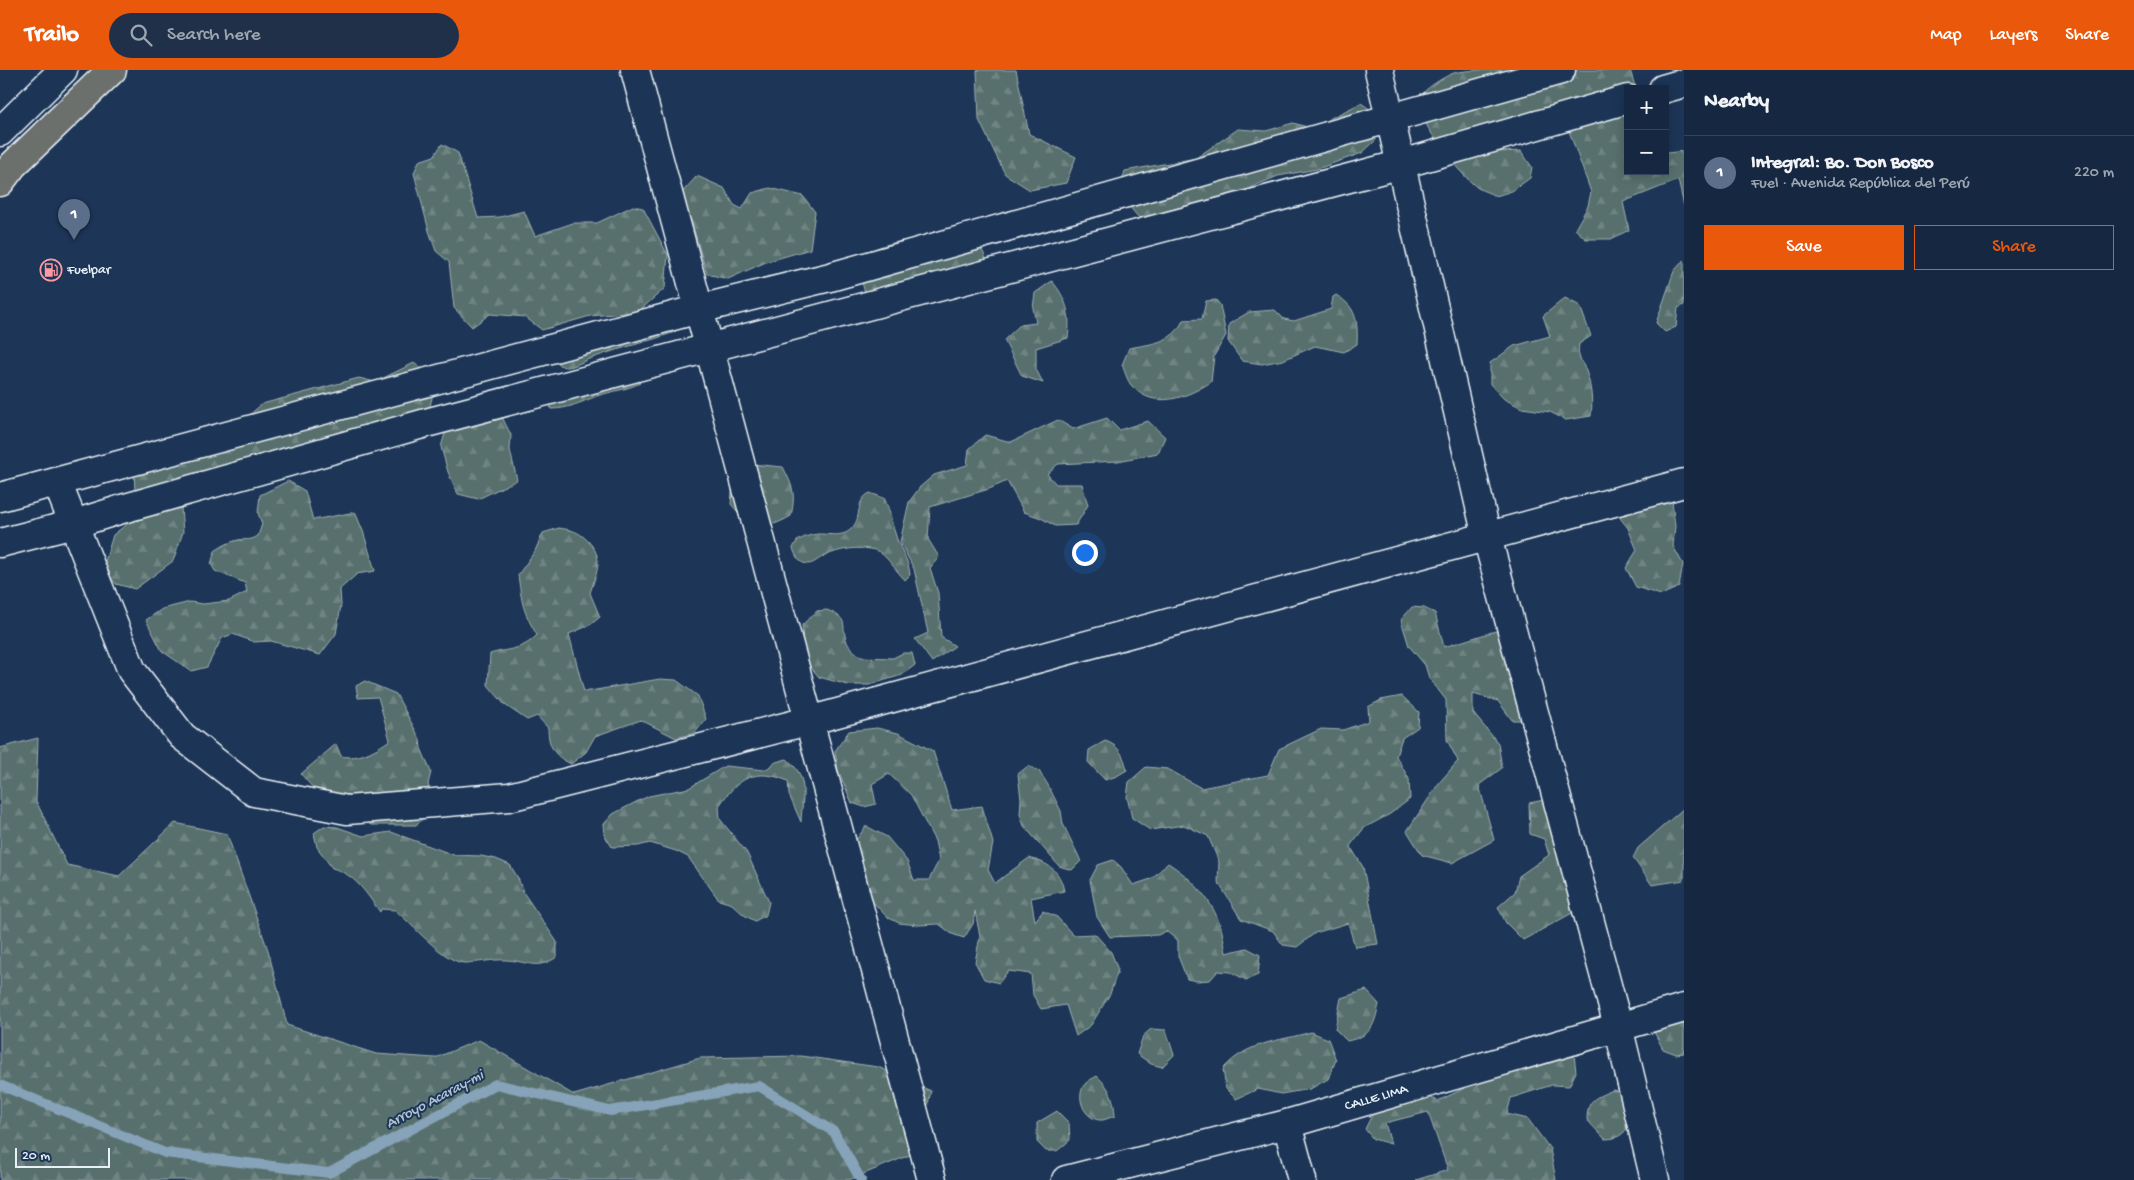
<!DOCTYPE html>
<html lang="en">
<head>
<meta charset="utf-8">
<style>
	body { margin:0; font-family:"Gochi Hand",sans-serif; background:#1f3048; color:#f1f3f6 }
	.controls { position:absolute; right:15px; top:15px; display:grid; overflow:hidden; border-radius:0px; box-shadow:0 2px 12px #0003 }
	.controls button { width:45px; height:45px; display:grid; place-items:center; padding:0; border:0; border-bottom:1px solid #35445a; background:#162841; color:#f1f3f6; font:25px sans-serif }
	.scale { position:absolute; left:15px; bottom:12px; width:95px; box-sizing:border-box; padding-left:5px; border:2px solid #e8f1f8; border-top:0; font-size:14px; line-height:18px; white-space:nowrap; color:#e8f1f8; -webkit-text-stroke:4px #1d3557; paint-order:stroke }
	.you { position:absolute; left:1084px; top:482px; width:18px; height:18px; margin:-12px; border:4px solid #fff; border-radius:50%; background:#1a73e8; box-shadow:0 0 0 8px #1a73e833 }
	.badge { display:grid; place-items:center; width:32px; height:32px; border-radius:50%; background:#ea580c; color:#fff; font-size:16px; font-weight:700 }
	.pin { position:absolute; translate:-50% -41px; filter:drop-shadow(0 1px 2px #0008) }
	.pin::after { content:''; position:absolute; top:26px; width:18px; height:15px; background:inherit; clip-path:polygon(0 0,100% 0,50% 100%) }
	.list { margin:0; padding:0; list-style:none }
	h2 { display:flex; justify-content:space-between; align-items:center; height:65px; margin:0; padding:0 20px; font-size:21px }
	h2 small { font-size:16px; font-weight:400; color:#9ea6b1 }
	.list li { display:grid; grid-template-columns:32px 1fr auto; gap:15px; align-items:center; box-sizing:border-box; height:75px; padding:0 20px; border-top:1px solid #35445a }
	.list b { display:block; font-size:19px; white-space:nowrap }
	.list p { margin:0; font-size:16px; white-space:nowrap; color:#9ea6b1 }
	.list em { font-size:16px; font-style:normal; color:#9ea6b1 }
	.actions { display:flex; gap:10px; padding:15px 20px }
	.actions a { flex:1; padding:11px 0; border:1px solid #ea580c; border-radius:0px; text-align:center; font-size:18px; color:#ea580c }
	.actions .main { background:#ea580c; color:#fff }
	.icon { flex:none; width:28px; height:28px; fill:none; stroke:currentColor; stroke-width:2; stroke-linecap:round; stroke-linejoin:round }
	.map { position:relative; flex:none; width:1684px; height:1110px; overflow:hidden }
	header { display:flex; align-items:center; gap:30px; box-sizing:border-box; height:70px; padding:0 25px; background:#ea580c; color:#fff }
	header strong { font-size:24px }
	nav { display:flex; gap:28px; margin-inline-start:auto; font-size:18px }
	.search { width:350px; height:45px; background:#1f3048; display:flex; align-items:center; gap:12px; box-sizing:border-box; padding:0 18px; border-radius:28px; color:#9ea6b1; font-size:19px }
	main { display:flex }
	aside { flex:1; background:#162841 }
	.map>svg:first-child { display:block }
	.forest { fill:url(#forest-firs); stroke:#a0b0b2 }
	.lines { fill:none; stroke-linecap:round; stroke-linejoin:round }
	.stream { stroke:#87a3b9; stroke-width:10 }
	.minor-casing { stroke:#e8f1f8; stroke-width:31 }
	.highway-casing { stroke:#e8f1f8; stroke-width:31 }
	.minor { stroke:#1d3557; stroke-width:28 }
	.highway { stroke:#6c706d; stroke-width:28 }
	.labels { text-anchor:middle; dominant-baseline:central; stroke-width:4; stroke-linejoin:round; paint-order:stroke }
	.poi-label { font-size:14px; fill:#e8f1f8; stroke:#1d3557; text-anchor:start }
	.street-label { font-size:14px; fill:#e8f1f8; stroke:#1d3557 }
	.water-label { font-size:15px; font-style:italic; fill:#b0c4d3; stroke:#1d3557 }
</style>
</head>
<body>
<header>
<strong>Trailo</strong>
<div class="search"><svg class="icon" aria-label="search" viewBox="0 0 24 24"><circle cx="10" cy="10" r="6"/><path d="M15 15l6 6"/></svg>Search here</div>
<nav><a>Map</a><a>Layers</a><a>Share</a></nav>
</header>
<main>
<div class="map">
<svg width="1684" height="1110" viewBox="0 0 1684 1110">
	<defs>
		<pattern id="forest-firs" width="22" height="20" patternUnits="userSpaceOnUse" patternTransform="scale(1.25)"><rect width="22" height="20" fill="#58706d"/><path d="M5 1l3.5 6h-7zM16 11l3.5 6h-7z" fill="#708583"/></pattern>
	</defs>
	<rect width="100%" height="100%" fill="#1d3557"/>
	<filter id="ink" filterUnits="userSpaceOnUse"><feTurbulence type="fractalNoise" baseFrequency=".02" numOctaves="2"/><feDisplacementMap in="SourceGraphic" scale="10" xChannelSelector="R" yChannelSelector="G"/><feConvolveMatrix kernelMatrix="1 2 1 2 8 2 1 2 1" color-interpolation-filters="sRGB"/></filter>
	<g filter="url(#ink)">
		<!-- forest -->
		<path class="forest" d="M 977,0 L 1016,0 L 1029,64 L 1076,87 L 1066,113 L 1030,120 L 1005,104 L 979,50 Z
			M 1477,0 L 1630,0 L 1634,13 L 1637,19 L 1628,19 L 1628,101 L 1665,101 L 1665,79 L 1667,83 L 1684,81 L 1684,136 L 1678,110 L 1623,132 L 1629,160 L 1611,169 L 1586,169 L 1575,159 L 1588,136 L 1591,122 L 1569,61 L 1542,61 L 1494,71 L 1498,82 L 1521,81 L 1532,97 L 1530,108 L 1512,121 L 1496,126 C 1490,123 1483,121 1478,118 C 1461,106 1416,51 1419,30 C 1420,21 1445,6 1454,3 C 1461,1 1470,1 1477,0 Z
			M 1361,33 L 1371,40 L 1376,70 L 1362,83 L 1317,99 L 1278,106 L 1252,117 L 1244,134 L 1151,153 L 1139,148 L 1118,123 L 1125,101 L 1196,88 L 1238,59 L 1266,61 L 1293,53 L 1311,58 Z
			M 442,74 L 458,83 L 478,148 L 500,147 L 524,141 L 535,166 L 573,153 L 597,153 L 633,136 L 643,138 L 668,185 L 665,218 L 638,242 L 590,246 L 542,260 L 525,247 L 490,244 L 472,257 L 454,238 L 449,192 L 436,181 L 429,161 L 414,103 L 419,91 L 434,86 Z
			M 697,106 L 724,118 L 734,135 L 742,139 L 752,123 L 770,118 L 803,126 L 815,142 L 810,179 L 766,192 L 728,209 L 707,204 L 691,150 L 676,129 Z
			M 945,165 L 976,166 L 987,191 L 865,223 L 856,191 C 874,171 919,169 945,165 Z
			M 1684,190 L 1684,235 L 1678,238 L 1676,257 L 1665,262 L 1656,253 L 1674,201 Z
			M 1052,211 C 1067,229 1071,245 1068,268 L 1036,278 L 1036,299 L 1043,313 L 1022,306 L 1004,270 L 1020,255 L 1036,253 L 1033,238 L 1035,223 Z
			M 1336,225 C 1357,237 1358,252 1357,274 L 1344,282 L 1315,276 L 1283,290 L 1262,294 L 1242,291 L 1228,271 L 1229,254 L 1249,242 L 1275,240 L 1284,249 L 1294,251 L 1331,239 L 1333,227 Z
			M 1565,228 L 1580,236 L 1591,266 L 1579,274 C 1577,288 1581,289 1586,301 C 1591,315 1593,331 1591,346 L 1566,350 L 1550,342 L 1522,338 L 1504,329 L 1490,314 L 1490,293 L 1514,276 L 1550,266 L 1543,246 Z
			M 1216,230 L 1220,235 L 1226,265 L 1214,286 L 1211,312 C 1188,327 1154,341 1132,316 C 1127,311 1125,301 1122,295 L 1129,278 C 1150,274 1174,273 1183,250 L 1202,249 L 1206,231 Z
			M 678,257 L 675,262 C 648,272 619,278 592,288 C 585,290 575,297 567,297 C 560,297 558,293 555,288 Z
			M 414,293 L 436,311 L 426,353 L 250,408 L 181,438 L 183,462 L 173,491 L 135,519 L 116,514 L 103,498 L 113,465 L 136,447 L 134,399 L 232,360 L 262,334 L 359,308 L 375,312 Z
			M 636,306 L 640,313 C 626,320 612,321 597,326 C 581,332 569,339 551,339 L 549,333 Z
			M 502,347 L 511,365 L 510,380 L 517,410 L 478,429 L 458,424 L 448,402 L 441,377 L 446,360 Z
			M 1107,348 L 1119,360 L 1148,351 L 1165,367 L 1158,383 L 1118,391 L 1058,394 L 1047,404 L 1056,414 L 1082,414 L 1088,435 L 1076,455 L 1055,456 L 1041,448 L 1024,442 L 1007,411 L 989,419 L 930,437 L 928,469 L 939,487 L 930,498 L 938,523 L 941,567 L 955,576 L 932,592 L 915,569 L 928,563 L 914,499 L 900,472 L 909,432 L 920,417 L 934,405 L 967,395 L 969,379 L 985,365 L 1011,372 L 1058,350 L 1073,359 Z
			M 751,394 L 783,397 C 793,417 796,423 791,446 C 764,462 750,458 731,434 L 733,410 Z
			M 1645,407 L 1661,408 L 1672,431 L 1675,456 L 1673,476 L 1683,494 L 1679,517 L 1661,525 L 1636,517 L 1626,498 L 1637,480 L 1628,458 L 1620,448 L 1617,423 Z
			M 288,411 L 305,421 L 313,450 L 355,442 L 363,461 L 375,501 L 357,504 L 340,519 L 341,535 L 336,564 L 320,585 L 271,571 L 254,572 L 233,564 L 222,568 L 207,597 L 191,601 L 162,581 L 146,550 L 162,539 L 190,532 L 203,534 L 229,531 L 247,522 L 245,513 L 215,501 L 211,494 L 215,481 C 222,476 229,472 238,470 C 247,468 248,472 258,466 L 262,454 L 258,443 L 260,425 Z
			M 870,423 L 884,428 C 890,439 891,452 895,463 C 899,478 909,489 910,505 L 905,510 C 897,502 884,482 875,480 C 859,476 839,479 825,486 C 819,488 814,494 808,494 C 799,494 795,485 793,478 L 797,471 C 804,467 812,464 820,464 C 832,464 844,468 853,457 C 862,446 855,430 870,423 Z
			M 559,458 C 572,460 578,461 587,470 C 605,488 597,501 590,523 L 600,547 L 590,555 L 569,564 L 584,622 L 660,609 L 676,610 L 698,626 L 706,649 L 695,663 L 676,668 L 641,650 L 595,666 L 586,682 L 571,694 C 554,686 548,676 548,658 L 537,646 L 527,650 L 505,635 L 488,615 L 490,584 C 509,578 522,581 537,565 C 522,540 522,533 518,505 L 535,481 L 543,463 Z
			M 1412,537 L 1424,538 L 1435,543 L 1444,577 L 1505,558 L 1528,650 L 1512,650 L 1498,631 L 1473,624 L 1473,643 L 1498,673 L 1502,698 L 1479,715 L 1494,770 L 1452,793 L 1422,785 L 1407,761 L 1439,713 L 1458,691 L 1447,670 L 1446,630 L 1429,608 L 1425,595 L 1409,576 L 1401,550 Z
			M 827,540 C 851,550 840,554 847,572 C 849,578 857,583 861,587 L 893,588 L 903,583 L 912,583 L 915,595 L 902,605 L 869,615 L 848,615 L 819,607 L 809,595 L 803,575 L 802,555 L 817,541 Z
			M 365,611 L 396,624 L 420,669 L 421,678 L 431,702 L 428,714 L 432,729 L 429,743 L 416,755 L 371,755 L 357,746 L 339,724 L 332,727 L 314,719 L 301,704 L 336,674 L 341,686 C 360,690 375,680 390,670 L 378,627 L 358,628 L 356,616 Z
			M 1402,626 L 1419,642 L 1418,657 L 1402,668 L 1396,686 L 1409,709 L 1410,729 L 1390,744 L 1364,758 L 1350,776 L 1363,797 L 1378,874 L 1355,877 L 1348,853 L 1315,863 L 1297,877 L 1283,875 L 1273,861 L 1241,849 L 1218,812 L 1219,792 L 1208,766 L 1184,755 L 1150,760 L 1132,748 L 1127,727 L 1129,712 L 1146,697 L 1168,699 L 1201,718 L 1268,705 L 1279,679 L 1321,659 L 1343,660 L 1369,651 L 1368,637 L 1381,630 Z
			M 877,658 L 898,663 L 933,681 L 952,740 L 982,736 L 993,773 L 988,800 L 995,813 L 1029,788 C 1048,793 1060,800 1064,821 L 1031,828 L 1035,851 L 1043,841 L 1057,847 L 1073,865 L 1095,864 L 1111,882 L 1118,900 L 1110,924 L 1091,955 L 1076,966 L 1066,935 L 1041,939 L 1033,925 L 1031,904 L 1008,901 L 999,913 L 984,909 L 975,892 L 980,866 L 975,841 L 973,854 L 964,868 L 952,864 L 939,854 L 919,855 L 899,853 L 887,847 L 859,817 L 852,776 L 866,756 L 887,767 L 907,791 L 914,810 L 929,810 L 939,790 L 935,771 L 911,725 L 889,704 L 872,714 L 876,734 L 864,737 L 852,733 L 838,700 L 835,681 L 849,661 Z
			M 38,668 L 36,731 L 67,795 L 119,806 L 175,753 L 227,764 L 268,880 L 287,955 L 376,984 L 435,988 L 479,970 L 574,1025 L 700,988 L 801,986 L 878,997 L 931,1021 L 917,1082 L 849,1110 L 0,1110 L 0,678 Z
			M 1105,671 C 1119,675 1124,686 1127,700 L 1117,706 L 1105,710 L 1088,692 L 1089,680 Z
			M 787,689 C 810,708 802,726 801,752 L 789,725 L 788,711 C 755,697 738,708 719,736 L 720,749 L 747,783 L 769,832 L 766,845 L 755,851 L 744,845 L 732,834 L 719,830 L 688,787 L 676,781 L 650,773 L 638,776 L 612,777 L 605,766 L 604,754 L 613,744 L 636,732 L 649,726 L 689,718 L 725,696 L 765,700 L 776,692 Z
			M 1028,696 L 1039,701 L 1048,715 L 1061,741 L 1063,754 L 1081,791 L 1072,800 L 1059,796 L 1024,756 L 1020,744 L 1021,729 L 1018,704 Z
			M 1565,726 L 1585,836 L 1523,870 L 1506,853 L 1498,837 L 1515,822 L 1519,806 L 1549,785 L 1544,769 L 1530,764 L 1529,733 Z
			M 1684,738 L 1684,810 L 1652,815 L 1633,788 L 1638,778 Z
			M 324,756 L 337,757 L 363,766 L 391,762 L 454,785 L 481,786 L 496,789 L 510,795 L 518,808 L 523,822 L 557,872 L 557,887 C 536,901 528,891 506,890 C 492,889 478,893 464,893 C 444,892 411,853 395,840 L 381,839 L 380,842 C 366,823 355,804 332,798 L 317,777 L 314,763 Z
			M 1113,790 L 1121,797 L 1133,815 L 1151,809 L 1168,793 C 1190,807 1210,827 1219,852 C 1223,862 1224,873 1226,883 L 1247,878 L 1260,885 L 1258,905 L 1246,910 L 1231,902 L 1218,901 L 1210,910 L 1197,911 L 1187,909 L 1178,886 L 1178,871 L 1166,861 L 1158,865 L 1110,867 L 1097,847 L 1090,810 L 1098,795 Z
			M 1366,920 L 1379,934 C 1374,957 1371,966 1347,971 L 1335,959 L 1341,928 Z
			M 1684,937 L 1684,983 L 1676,984 L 1663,979 L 1652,958 Z
			M 1151,959 L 1166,960 L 1174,985 L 1162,997 L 1151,994 L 1137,984 L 1143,966 Z
			M 1311,962 L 1328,969 L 1336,990 L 1328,1009 L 1310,1019 L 1281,1024 L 1258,1019 L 1236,1029 L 1226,1019 L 1223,999 C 1248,971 1277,972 1311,962 Z
			M 1574,984 L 1576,1002 L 1569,1016 L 1552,1015 L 1511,1028 L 1507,1044 L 1528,1049 L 1550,1079 L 1556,1110 L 1416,1110 L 1448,1100 L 1428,1042 L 1385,1053 L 1391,1074 L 1373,1069 L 1365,1059 L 1374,1041 L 1419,1022 L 1438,1031 L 1465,1018 L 1489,1000 Z
			M 1097,1006 C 1110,1018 1114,1028 1115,1046 C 1111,1047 1107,1049 1103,1050 C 1084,1052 1073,1024 1087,1012 C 1089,1010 1094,1008 1097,1006 Z
			M 1613,1020 L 1622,1023 L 1634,1049 C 1625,1062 1621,1069 1605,1069 L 1587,1050 C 1587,1029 1595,1028 1613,1020 Z
			M 1057,1041 L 1069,1053 L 1070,1070 L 1057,1081 L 1046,1081 L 1037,1072 L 1037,1053 Z"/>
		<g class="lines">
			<!-- stream -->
			<path class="stream" d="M 0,1015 L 165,1083 L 329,1103 L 496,1014 L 610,1041 L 759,1016 L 834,1062 L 861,1110"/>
			<!-- minor casing -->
			<g class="minor-casing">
				<g id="minor">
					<path d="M 635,0 L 932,1110"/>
					<path d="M 1379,0 L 1487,467 L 1618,956 L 1655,1110"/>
					<path d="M 1663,19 L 1684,13"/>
					<path d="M 0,62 L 63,0"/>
					<path d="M 57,412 L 132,601 L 182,666 L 254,722 L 347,740 L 509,727 L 808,651 L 1684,413"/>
					<path d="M 0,427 L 699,239 L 830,207 L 1561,0"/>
					<path d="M 0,473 L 74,454 L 122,439 L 426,353 L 1402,94 L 1628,29"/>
					<path d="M 1287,1054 L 1302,1110"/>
					<path id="s1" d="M 1066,1110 L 1287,1054 L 1684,938"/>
				</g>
			</g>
			<!-- highway casing -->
			<g class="highway-casing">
				<path id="highway" d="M 0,112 L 13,95 L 112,0"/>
			</g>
			<!-- minor -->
			<use href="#minor" class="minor"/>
			<!-- highway -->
			<use href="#highway" class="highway"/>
		</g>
	</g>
	<!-- icons -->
	<defs>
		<g id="fuel-ring" transform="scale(1.125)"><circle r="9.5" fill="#1d3557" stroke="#ff9aa2" stroke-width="1.5"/><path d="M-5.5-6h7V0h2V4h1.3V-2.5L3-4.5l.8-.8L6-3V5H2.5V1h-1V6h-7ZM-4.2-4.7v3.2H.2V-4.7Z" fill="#ff9aa2"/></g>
	</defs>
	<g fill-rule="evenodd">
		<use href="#fuel-ring" x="51" y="200"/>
	</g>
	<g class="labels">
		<!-- poi labels -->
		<g class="poi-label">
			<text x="67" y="200">Fuelpar</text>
		</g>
		<!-- street labels -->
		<g class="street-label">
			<text stroke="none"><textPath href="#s1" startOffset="321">CALLE LIMA</textPath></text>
		</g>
		<!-- water labels -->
		<g class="water-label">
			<text transform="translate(435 1030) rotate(-28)">Arroyo Acaray-mi</text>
		</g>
	</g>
</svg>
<div class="controls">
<button>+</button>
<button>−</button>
</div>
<div class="scale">20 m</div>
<div class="you"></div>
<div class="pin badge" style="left:74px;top:170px;background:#5c6f8a">1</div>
</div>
<aside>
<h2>Nearby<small></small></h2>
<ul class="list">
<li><span class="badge" style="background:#5c6f8a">1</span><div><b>Integral: Bo. Don Bosco</b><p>Fuel · Avenida República del Perú</p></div><em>220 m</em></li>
</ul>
<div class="actions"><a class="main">Save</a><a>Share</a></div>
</aside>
</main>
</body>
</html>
